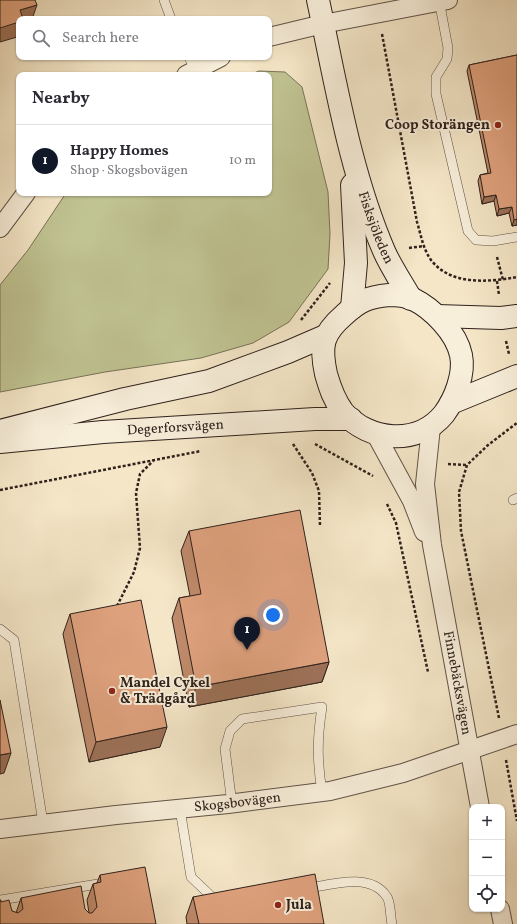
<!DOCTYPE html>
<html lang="en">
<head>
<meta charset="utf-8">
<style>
	body { margin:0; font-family:Vollkorn,serif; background:#f7f7f7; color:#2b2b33 }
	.controls { position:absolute; right:12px; bottom:12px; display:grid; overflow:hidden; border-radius:8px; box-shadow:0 1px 3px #0004 }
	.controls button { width:36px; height:36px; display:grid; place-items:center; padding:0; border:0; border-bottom:1px solid #e1e1e2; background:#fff; color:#2b2b33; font:20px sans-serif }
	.you { position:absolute; left:273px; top:615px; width:14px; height:14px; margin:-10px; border:3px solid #fff; border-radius:50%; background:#1a73e8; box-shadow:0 0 0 6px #1a73e833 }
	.badge { display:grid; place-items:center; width:26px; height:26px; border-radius:50%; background:#111827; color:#fff; font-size:13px; font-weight:700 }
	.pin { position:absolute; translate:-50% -33px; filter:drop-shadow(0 1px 2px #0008) }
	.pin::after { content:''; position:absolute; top:21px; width:14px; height:12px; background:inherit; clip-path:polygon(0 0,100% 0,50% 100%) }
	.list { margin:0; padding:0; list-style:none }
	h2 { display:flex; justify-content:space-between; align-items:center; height:52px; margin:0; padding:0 16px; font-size:17px }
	h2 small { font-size:13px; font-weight:400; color:#7c7c81 }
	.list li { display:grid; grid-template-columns:26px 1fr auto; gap:12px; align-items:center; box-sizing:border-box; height:72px; padding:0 16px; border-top:1px solid #e1e1e2 }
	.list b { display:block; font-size:15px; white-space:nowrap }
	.list p { margin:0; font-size:13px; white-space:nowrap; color:#7c7c81 }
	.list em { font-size:13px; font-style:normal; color:#7c7c81 }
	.icon { flex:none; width:22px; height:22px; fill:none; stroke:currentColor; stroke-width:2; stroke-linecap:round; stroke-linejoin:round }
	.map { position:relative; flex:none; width:517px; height:924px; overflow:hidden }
	.search { position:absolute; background:#fff; box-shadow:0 1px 3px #0004; left:16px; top:16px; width:256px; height:44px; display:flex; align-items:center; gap:10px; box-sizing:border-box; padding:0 14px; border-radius:8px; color:#7c7c81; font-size:15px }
	.panel { position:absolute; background:#fff; box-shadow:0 1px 3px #0004; left:16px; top:72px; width:256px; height:124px; border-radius:8px }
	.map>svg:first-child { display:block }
	.green { fill:#c0c392; stroke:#787258 }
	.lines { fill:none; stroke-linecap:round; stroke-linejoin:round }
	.lane-casing { stroke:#605348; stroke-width:10 }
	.street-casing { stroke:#605348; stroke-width:20 }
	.secondary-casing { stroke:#2f221d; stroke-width:24 }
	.path { stroke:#2f221d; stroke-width:2.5; stroke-dasharray:3 2; stroke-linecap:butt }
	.lane { stroke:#f8efdb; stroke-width:9 }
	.street { stroke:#f8efdb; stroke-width:18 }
	.secondary { stroke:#f8efdb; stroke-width:22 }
	.wall { fill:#c08b6c; stroke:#2f221d }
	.shaded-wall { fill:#9c7158; stroke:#2f221d }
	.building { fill:#dfa27e; stroke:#2f221d }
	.poi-dot { fill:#8f2418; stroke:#f8efdb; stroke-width:1.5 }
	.labels { text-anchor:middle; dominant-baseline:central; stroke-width:4; stroke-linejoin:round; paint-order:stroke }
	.poi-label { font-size:14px; font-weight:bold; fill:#2f221d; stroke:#f8efdb; text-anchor:start }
	.street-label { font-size:14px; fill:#2f221d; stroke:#f8efdb }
</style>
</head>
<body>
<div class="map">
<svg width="517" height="924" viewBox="0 0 517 924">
	<rect width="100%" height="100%" fill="#f4e6c7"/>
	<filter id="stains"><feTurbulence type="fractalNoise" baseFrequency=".005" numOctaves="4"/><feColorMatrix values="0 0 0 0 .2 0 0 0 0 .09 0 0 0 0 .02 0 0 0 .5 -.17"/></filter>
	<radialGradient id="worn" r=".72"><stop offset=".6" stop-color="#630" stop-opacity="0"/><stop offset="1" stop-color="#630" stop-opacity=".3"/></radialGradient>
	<!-- green -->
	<path class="green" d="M 259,71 L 285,72 L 302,87 L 328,192 L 330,234 L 328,269 L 289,322 L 253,343 L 201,358 L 105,372 L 0,392 L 0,285 L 28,250 L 66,193 L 269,193 L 269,75 L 249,75 Z"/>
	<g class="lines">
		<!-- lane casing -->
		<g class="lane-casing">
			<path id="lane" d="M 164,0 L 171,19
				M 439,0 L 448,48 L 447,59 L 436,77 L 436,94 L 468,231 L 476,240 L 493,241 L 517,237
				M 189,57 L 195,70
				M 513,500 L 517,498
				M 0,629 L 14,640 L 43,823
				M 232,804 L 225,749 L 230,731 L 242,719 L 322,707 C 317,739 317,760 322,792
				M 180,809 L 191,877 L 212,897 L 218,899
				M 305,889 C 329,885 371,871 387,897 C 391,903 390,916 392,924
				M 0,900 L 104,883"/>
		</g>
		<!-- street casing -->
		<g class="street-casing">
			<g id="street">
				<path d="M 269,37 L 323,24 L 448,0"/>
				<path d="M 186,75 L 221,57"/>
				<path d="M 0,228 L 26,193"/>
				<path id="s1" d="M 431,427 L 425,484 L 432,545 L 480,807"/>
				<path d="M 375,433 L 412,501 L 424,532"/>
				<path id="s2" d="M 0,829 L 116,815 L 228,804 L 330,791 L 403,773 L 517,734"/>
				<path d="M 500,909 L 503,924"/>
			</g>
		</g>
		<!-- secondary casing -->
		<g class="secondary-casing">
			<g id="secondary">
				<path id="s3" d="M 318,0 C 336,84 350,172 384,251 C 391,267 402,283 411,299"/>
				<path d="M 389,295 C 397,295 406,296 413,299 C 433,309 456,332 461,355 C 465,374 455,399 444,414 C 418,446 369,442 343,412 C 334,400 330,388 326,374 C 320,346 322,334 344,315 C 359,301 368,297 389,295 Z"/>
				<path d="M 352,308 L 356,263 L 352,185"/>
				<path d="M 437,316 L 501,318 L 517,316"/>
				<path d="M 451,403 L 517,376"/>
				<path d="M 0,431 L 125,399 L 209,381 L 288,352 L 325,336"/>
				<path id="s4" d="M 0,442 L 103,432 L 315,419 L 351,419"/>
			</g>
		</g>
		<!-- path -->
		<path class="path" d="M 382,34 L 417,222 C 421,235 423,249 431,260 C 451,286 489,282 517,277
			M 409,248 L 424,246
			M 497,257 L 503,280
			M 497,281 L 499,295
			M 301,320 L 330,283
			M 506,341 L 509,354
			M 293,444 L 312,473 L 319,491 L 320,526
			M 315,444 L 373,476
			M 448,464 L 467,465
			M 0,490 L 201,451
			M 387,504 L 396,523 L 428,672
			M 117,606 L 134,572 L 140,548 L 136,493 L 140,474 L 153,461
			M 499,718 L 461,531 L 459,492 L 467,465 L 488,445 L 517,423
			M 506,760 L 517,821"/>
		<!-- lane -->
		<use href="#lane" class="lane"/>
		<!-- street -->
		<use href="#street" class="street"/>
		<!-- secondary -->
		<use href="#secondary" class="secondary"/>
	</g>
	<!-- wall -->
	<path class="wall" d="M 517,55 L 517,225 L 512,226 L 509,213 L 497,216 L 494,201 L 482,204 L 478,181 L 480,175 L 488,173 L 467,71 L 469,65 Z
		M 189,531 L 329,662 L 322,682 L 189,707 L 172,618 L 179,598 L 190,596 L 181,551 Z
		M 70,614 L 160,747 L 89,762 L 63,634 Z
		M 100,875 L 156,924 L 0,924 L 1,902 L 12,911 L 16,913 L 21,898 L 85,909 L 89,913 L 87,900 L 93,884 L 97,883 Z
		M 193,897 L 324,924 L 187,924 L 186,917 Z"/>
	<!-- shaded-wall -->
	<path class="shaded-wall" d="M 37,5 L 32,19 L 19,19 L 19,31 L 17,37 L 0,42 L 0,28 L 20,10 Z
		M 496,195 L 494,201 L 482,204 L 484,197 Z
		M 512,207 L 509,213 L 497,216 L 499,209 Z
		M 517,219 L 517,225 L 512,226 L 514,220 Z
		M 329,662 L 322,682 L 189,707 L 196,687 Z
		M 167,727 L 160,747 L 89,762 L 96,742 Z
		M 11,753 L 4,773 L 0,774 L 0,755 Z"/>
	<!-- building -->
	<path class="building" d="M 0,0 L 35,0 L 37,5 L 20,10 L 23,19 L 19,19 L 19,22 L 0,28 Z
		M 517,55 L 517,219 L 514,220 L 512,207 L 499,209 L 496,195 L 484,197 L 480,175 L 491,173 L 469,65 Z
		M 300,510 L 329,662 L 196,687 L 179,598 L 201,594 L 189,531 Z
		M 141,600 L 167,727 L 96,742 L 70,614 Z
		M 0,700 L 11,753 L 0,755 Z
		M 145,867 L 156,924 L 0,924 L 0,900 L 1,900 L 1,902 L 9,900 L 12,911 L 18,913 L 23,909 L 21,898 L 81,886 L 85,909 L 89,913 L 92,913 L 97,907 L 93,884 L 101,882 L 100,875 Z
		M 315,874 L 324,924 L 199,924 L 193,897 Z"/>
	<!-- markers -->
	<g class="poi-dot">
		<circle cx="498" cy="125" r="4"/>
		<circle cx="112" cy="691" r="4"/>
		<circle cx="278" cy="905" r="4"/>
	</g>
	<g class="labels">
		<!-- poi labels -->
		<g class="poi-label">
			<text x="490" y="125" text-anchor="end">Coop Storängen</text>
			<text x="120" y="683">Mandel Cykel<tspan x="120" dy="16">&amp; Trädgård</tspan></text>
			<text x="286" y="905">Jula</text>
		</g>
		<!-- street labels -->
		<g class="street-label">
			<text stroke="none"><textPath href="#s3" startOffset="235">Fisksjöleden</textPath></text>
			<text stroke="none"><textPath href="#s4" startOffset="176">Degerforsvägen</textPath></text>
			<text stroke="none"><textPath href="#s1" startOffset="259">Finnebäcksvägen</textPath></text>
			<text stroke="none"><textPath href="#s2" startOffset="239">Skogsbovägen</textPath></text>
		</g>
	</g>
	<rect width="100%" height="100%" filter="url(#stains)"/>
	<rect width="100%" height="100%" fill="url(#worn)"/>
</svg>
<div class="controls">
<button>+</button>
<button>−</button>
<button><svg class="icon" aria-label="locate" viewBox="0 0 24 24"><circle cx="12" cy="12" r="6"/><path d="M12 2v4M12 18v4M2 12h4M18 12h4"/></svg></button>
</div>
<div class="you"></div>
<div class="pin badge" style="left:247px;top:650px">1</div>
<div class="search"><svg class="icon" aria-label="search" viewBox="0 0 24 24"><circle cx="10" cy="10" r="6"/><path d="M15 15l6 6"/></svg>Search here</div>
<section class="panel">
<h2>Nearby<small></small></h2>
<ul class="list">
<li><span class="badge">1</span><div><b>Happy Homes</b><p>Shop · Skogsbovägen</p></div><em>10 m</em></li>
</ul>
</section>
</div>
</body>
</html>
